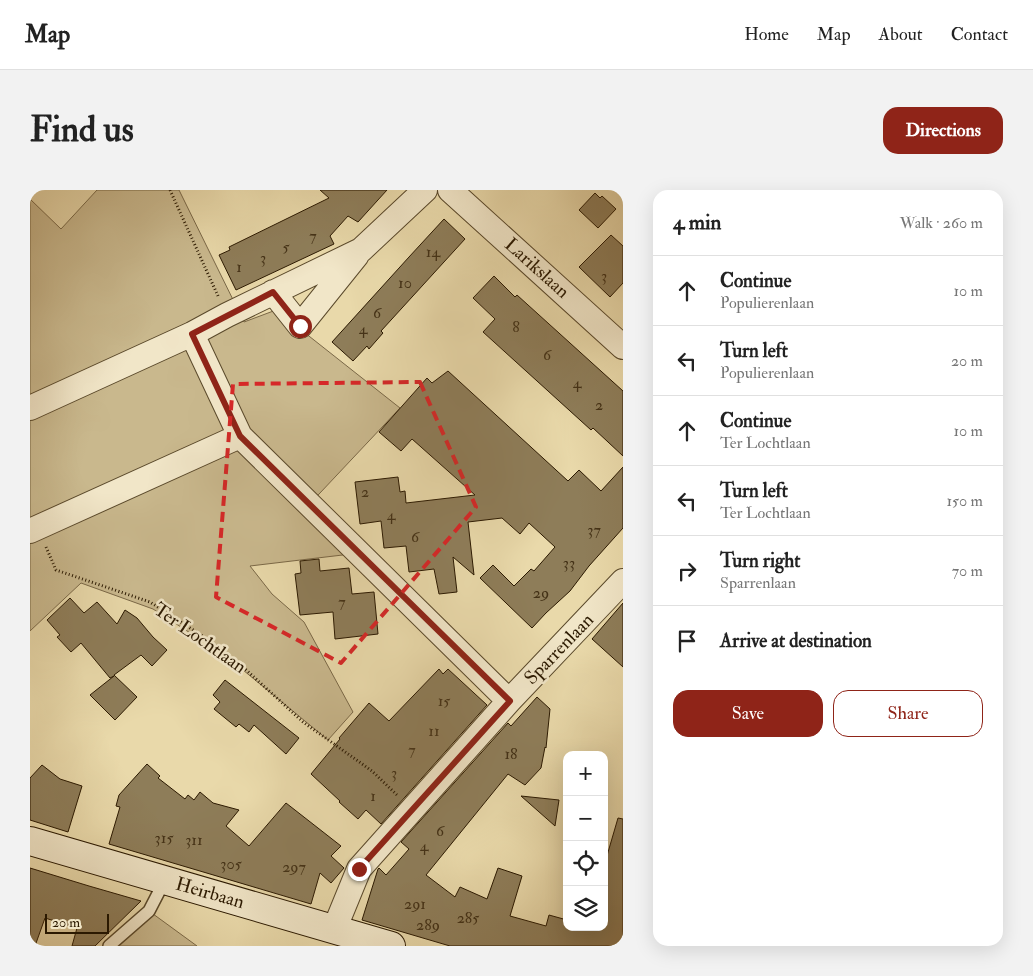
<!DOCTYPE html>
<html lang="en">
<head>
<meta charset="utf-8">
<style>
	body { margin:0; font-family:"IM FELL Double Pica",serif; background:#f2f2f2; color:#222 }
	.controls { position:absolute; right:15px; bottom:15px; display:grid; overflow:hidden; border-radius:10px; box-shadow:0 5px 20px #0002 }
	.controls button { width:45px; height:45px; display:grid; place-items:center; padding:0; border:0; border-bottom:1px solid #e0e0e0; background:#fff; color:#222; font:25px sans-serif }
	.scale { position:absolute; left:15px; bottom:12px; width:64px; box-sizing:border-box; padding-left:5px; border:2px solid #2b1901; border-top:0; font-size:14px; line-height:18px; white-space:nowrap; color:#2b1901; -webkit-text-stroke:4px #f1e6c8; paint-order:stroke }
	.stop { position:absolute; width:15px; height:15px; margin:-11px; border:4px solid #8f2418; border-radius:50%; background:#fff }
	.stop.end { background:#8f2418; border-color:#fff; box-shadow:0 1px 5px #0008 }
	.list { margin:0; padding:0; list-style:none }
	h2 { display:flex; justify-content:space-between; align-items:center; height:65px; margin:0; padding:0 20px; font-size:21px }
	h2 small { font-size:16px; font-weight:400; color:#767676 }
	.list li { display:grid; grid-template-columns:32px 1fr auto; gap:15px; align-items:center; box-sizing:border-box; height:70px; padding:0 20px; border-top:1px solid #e0e0e0 }
	.list b { display:block; font-size:19px; white-space:nowrap }
	.list p { margin:0; font-size:16px; white-space:nowrap; color:#767676 }
	.list em { font-size:16px; font-style:normal; color:#767676 }
	.actions { display:flex; gap:10px; padding:15px 20px }
	.actions a { flex:1; padding:11px 0; border:1px solid #8f2418; border-radius:15px; text-align:center; font-size:18px; color:#8f2418 }
	.actions .main { background:#8f2418; color:#fff }
	.icon { flex:none; width:28px; height:28px; fill:none; stroke:currentColor; stroke-width:2; stroke-linecap:round; stroke-linejoin:round }
	.map { position:relative; flex:none; width:593px; height:756px; overflow:hidden; border-radius:15px }
	header { display:flex; align-items:center; gap:30px; box-sizing:border-box; height:70px; padding:0 25px; background:#fff; border-bottom:1px solid #e0e0e0 }
	header strong { font-size:24px }
	nav { display:flex; gap:28px; margin-inline-start:auto; font-size:18px }
	.intro { display:flex; align-items:center; justify-content:space-between; box-sizing:border-box; height:120px; padding:0 30px }
	h1 { margin:0; font-size:35px }
	.button { padding:12px 22px; border-radius:15px; background:#8f2418; color:#fff; font-size:18px; font-weight:700 }
	main { display:flex; gap:30px; padding:0 30px }
	aside { flex:1; background:#fff; border-radius:15px; box-shadow:0 5px 20px #0002 }
	.map>svg:first-child { display:block }
	.green { fill:#c9b88d; stroke:#7a6847 }
	.building { fill:#8e7d59; stroke:#2b1901 }
	.lines { fill:none; stroke-linecap:round; stroke-linejoin:round }
	.lane-casing { stroke:#5a492b; stroke-width:14 }
	.street-casing { stroke:#5a492b; stroke-width:26 }
	.secondary-casing { stroke:#2b1901; stroke-width:30 }
	.path { stroke:#2b1901; stroke-width:3; stroke-dasharray:1 2.5; stroke-linecap:butt }
	.lane { stroke:#f1e6c8; stroke-width:11 }
	.street { stroke:#f1e6c8; stroke-width:24 }
	.secondary { stroke:#f1e6c8; stroke-width:28 }
	.route { stroke:#8f2418; stroke-width:6 }
	.marked { fill:none; stroke:#d62828; stroke-width:4; stroke-dasharray:10 6; stroke-linejoin:round }
	.labels { text-anchor:middle; dominant-baseline:central; stroke-width:5; stroke-linejoin:round; paint-order:stroke }
	.number-label { font-size:16px; fill:#443217 }
	.street-label { font-size:19px; fill:#2b1901; stroke:#f1e6c8 }
</style>
</head>
<body>
<header>
<strong>Map</strong>
<nav><a>Home</a><a>Map</a><a>About</a><a>Contact</a></nav>
</header>
<div class="intro"><h1>Find us</h1><a class="button">Directions</a></div>
<main>
<div class="map">
<svg width="593" height="756" viewBox="0 0 593 756">
	<rect width="100%" height="100%" fill="#e9d9aa"/>
	<filter id="stains"><feTurbulence type="fractalNoise" baseFrequency=".004" numOctaves="4"/><feColorMatrix values="0 0 0 0 .2 0 0 0 0 .09 0 0 0 0 .02 0 0 0 .5 -.17"/></filter>
	<radialGradient id="worn" r=".72"><stop offset=".6" stop-color="#630" stop-opacity="0"/><stop offset="1" stop-color="#630" stop-opacity=".3"/></radialGradient>
	<!-- green -->
	<path class="green" d="M 67,0 L 149,0 L 214,132 L 246,120 L 370,218 L 274,320 L 321,364 L 220,376 L 242,404 L 274,432 L 323,522 L 298,550 L 196,466 L 123,419 L 51,393 L 0,441 L 0,9 L 31,39 Z
		M 119,721 L 167,756 L 79,756 Z"/>
	<!-- building -->
	<path class="building" d="M 290,0 L 357,0 L 328,32 L 318,26 L 300,46 L 304,54 L 206,100 L 189,65 L 200,60 L 199,57 L 299,8 Z
		M 565,3 L 570,8 L 572,6 L 586,19 L 568,38 L 549,20 Z
		M 414,29 L 435,49 L 351,141 L 353,143 L 339,159 L 337,156 L 323,171 L 302,152 L 379,67 Z
		M 581,45 L 593,56 L 593,93 L 580,107 L 549,77 Z
		M 464,86 L 485,107 L 487,105 L 593,201 L 593,266 L 563,238 L 561,240 L 453,142 L 465,129 L 443,108 Z
		M 418,181 L 538,291 L 549,280 L 571,301 L 593,277 L 593,338 L 559,376 L 540,401 L 516,423 L 502,438 L 450,388 L 463,375 L 484,396 L 501,379 L 504,381 L 525,357 L 499,333 L 490,344 L 472,328 L 438,332 L 444,385 L 423,367 L 427,402 L 409,404 L 404,379 L 379,382 L 376,356 L 354,358 L 351,331 L 330,334 L 325,292 L 368,287 L 370,302 L 375,301 L 376,313 L 445,305 L 382,249 L 371,261 L 349,242 L 397,188 L 402,193 Z
		M 289,369 L 290,381 L 319,378 L 322,404 L 344,402 L 348,444 L 305,449 L 303,422 L 270,425 L 265,384 L 271,383 L 270,371 Z
		M 40,408 L 54,423 L 67,412 L 87,434 L 95,420 L 107,428 L 123,447 L 137,460 L 122,476 L 111,465 L 84,485 L 107,507 L 85,530 L 60,505 L 84,486 L 80,488 L 51,453 L 41,462 L 27,447 L 30,445 L 17,430 Z
		M 593,413 L 593,477 L 562,449 Z
		M 409,479 L 413,484 L 418,479 L 457,515 L 351,634 L 336,620 L 328,629 L 309,612 L 310,611 L 281,584 L 310,549 L 309,548 L 339,513 L 359,531 Z
		M 195,490 L 269,548 L 256,564 L 224,535 L 219,542 L 209,534 L 206,537 L 184,519 L 190,512 L 183,505 Z
		M 507,507 L 520,519 L 516,558 L 515,557 L 511,578 L 495,595 L 478,584 L 396,685 L 425,707 L 430,697 L 457,709 L 468,678 L 492,686 L 480,726 L 516,736 L 519,725 L 537,730 L 537,737 L 574,737 L 574,676 L 588,628 L 593,629 L 593,756 L 420,756 L 332,730 L 348,679 L 349,678 L 356,685 L 379,659 L 371,652 L 478,533 L 481,536 Z
		M 117,574 L 130,586 L 128,588 L 155,609 L 158,605 L 164,610 L 170,602 L 183,613 L 209,620 L 196,636 L 219,656 L 256,613 L 311,656 L 301,666 L 314,678 L 301,693 L 290,683 L 281,714 L 79,654 L 90,617 L 86,616 L 89,605 Z
		M 12,575 L 30,589 L 52,596 L 38,642 L 0,630 L 0,588 Z
		M 491,606 L 529,610 L 525,636 Z
		M 0,678 L 59,696 L 111,711 L 65,756 L 42,756 L 47,738 L 15,728 L 5,756 L 0,756 Z"/>
	<g class="lines">
		<!-- lane casing -->
		<g class="lane-casing">
			<path id="lane" d="M 79,756 L 119,721 L 135,690"/>
		</g>
		<!-- street casing -->
		<g class="street-casing">
			<path id="street" d="M 420,0 L 593,157
				M 243,102 L 270,136 L 327,65
				M 0,218 L 162,144 L 197,125 L 331,60 L 395,0
				M 210,246 L 479,511
				M 0,341 L 210,246 L 162,144
				M 304,740 L 329,679 L 479,511 L 593,391"/>
		</g>
		<!-- secondary casing -->
		<g class="secondary-casing">
			<path id="secondary" d="M 0,651 L 361,756"/>
		</g>
		<!-- path -->
		<path class="path" d="M 140,0 L 188,106
			M 16,357 L 26,380 L 120,412 L 177,449 L 214,478 L 273,532 L 342,581 L 367,605"/>
		<!-- lane -->
		<use href="#lane" class="lane"/>
		<!-- street -->
		<use href="#street" class="street"/>
		<!-- secondary -->
		<use href="#secondary" class="secondary"/>
	</g>
	<g class="lines">
		<!-- route -->
		<path class="route" d="M 270,136 L 243,102 L 162,144 L 210,246 L 480,511 L 329,679"/>
	</g>
	<!-- marked area -->
	<path class="marked" d="M 390,192 L 446,317 L 311,473 L 186,407 L 203,194 Z"/>
	<g class="labels">
		<!-- number labels -->
		<g class="number-label">
			<text x="283" y="46">7</text>
			<text x="256" y="57">5</text>
			<text x="403" y="62">14</text>
			<text x="233" y="68">3</text>
			<text x="209" y="77">1</text>
			<text x="574" y="86">3</text>
			<text x="375" y="93">10</text>
			<text x="347" y="123">6</text>
			<text x="486" y="137">8</text>
			<text x="333" y="139">4</text>
			<text x="517" y="165">6</text>
			<text x="547" y="193">4</text>
			<text x="569" y="215">2</text>
			<text x="335" y="302">2</text>
			<text x="361" y="325">4</text>
			<text x="564" y="340">37</text>
			<text x="385" y="347">6</text>
			<text x="539" y="373">33</text>
			<text x="511" y="403">29</text>
			<text x="312" y="412">7</text>
			<text x="414" y="511">15</text>
			<text x="404" y="541">11</text>
			<text x="382" y="560">7</text>
			<text x="481" y="564">18</text>
			<text x="364" y="583">3</text>
			<text x="343" y="606">1</text>
			<text x="410" y="641">6</text>
			<text x="134" y="648">315</text>
			<text x="164" y="650">311</text>
			<text x="394" y="656">4</text>
			<text x="201" y="674">305</text>
			<text x="264" y="677">297</text>
			<text x="385" y="714">291</text>
			<text x="438" y="728">285</text>
			<text x="398" y="735">289</text>
		</g>
		<!-- street labels -->
		<g class="street-label">
			<text transform="translate(507 78) rotate(42)">Larikslaan</text>
			<text transform="translate(170 448) rotate(35)">Ter Lochtlaan</text>
			<text transform="translate(529 459) rotate(-46)">Sparrenlaan</text>
			<text transform="translate(180 703) rotate(16)">Heirbaan</text>
		</g>
	</g>
	<rect width="100%" height="100%" filter="url(#stains)"/>
	<rect width="100%" height="100%" fill="url(#worn)"/>
</svg>
<div class="controls">
<button>+</button>
<button>−</button>
<button><svg class="icon" aria-label="locate" viewBox="0 0 24 24"><circle cx="12" cy="12" r="6"/><path d="M12 2v4M12 18v4M2 12h4M18 12h4"/></svg></button>
<button><svg class="icon" aria-label="layers" viewBox="0 0 24 24"><path d="M12 4l9 5-9 5-9-5zM3 14l9 5 9-5"/></svg></button>
</div>
<div class="scale">20 m</div>
<div class="stop" style="left:270px;top:136px"></div>
<div class="stop end" style="left:329px;top:679px"></div>
</div>
<aside>
<h2>4 min<small>Walk · 260 m</small></h2>
<ul class="list">
<li><svg class="icon" aria-label="ahead" viewBox="0 0 24 24"><path d="M12 20V5M6 11l6-6 6 6"/></svg><div><b>Continue</b><p>Populierenlaan</p></div><em>10 m</em></li>
<li><svg class="icon" aria-label="left" viewBox="0 0 24 24"><path d="M17 20v-9H6M10 6l-5 5 5 5"/></svg><div><b>Turn left</b><p>Populierenlaan</p></div><em>20 m</em></li>
<li><svg class="icon" aria-label="ahead" viewBox="0 0 24 24"><path d="M12 20V5M6 11l6-6 6 6"/></svg><div><b>Continue</b><p>Ter Lochtlaan</p></div><em>10 m</em></li>
<li><svg class="icon" aria-label="left" viewBox="0 0 24 24"><path d="M17 20v-9H6M10 6l-5 5 5 5"/></svg><div><b>Turn left</b><p>Ter Lochtlaan</p></div><em>150 m</em></li>
<li><svg class="icon" aria-label="right" viewBox="0 0 24 24"><path d="M7 20v-9h11M14 6l5 5-5 5"/></svg><div><b>Turn right</b><p>Sparrenlaan</p></div><em>70 m</em></li>
<li><svg class="icon" aria-label="arrive" viewBox="0 0 24 24"><path d="M6 21V4h12l-3 4 3 4H6"/></svg><div><b>Arrive at destination</b></div></li>
</ul>
<div class="actions"><a class="main">Save</a><a>Share</a></div>
</aside>
</main>
</body>
</html>
